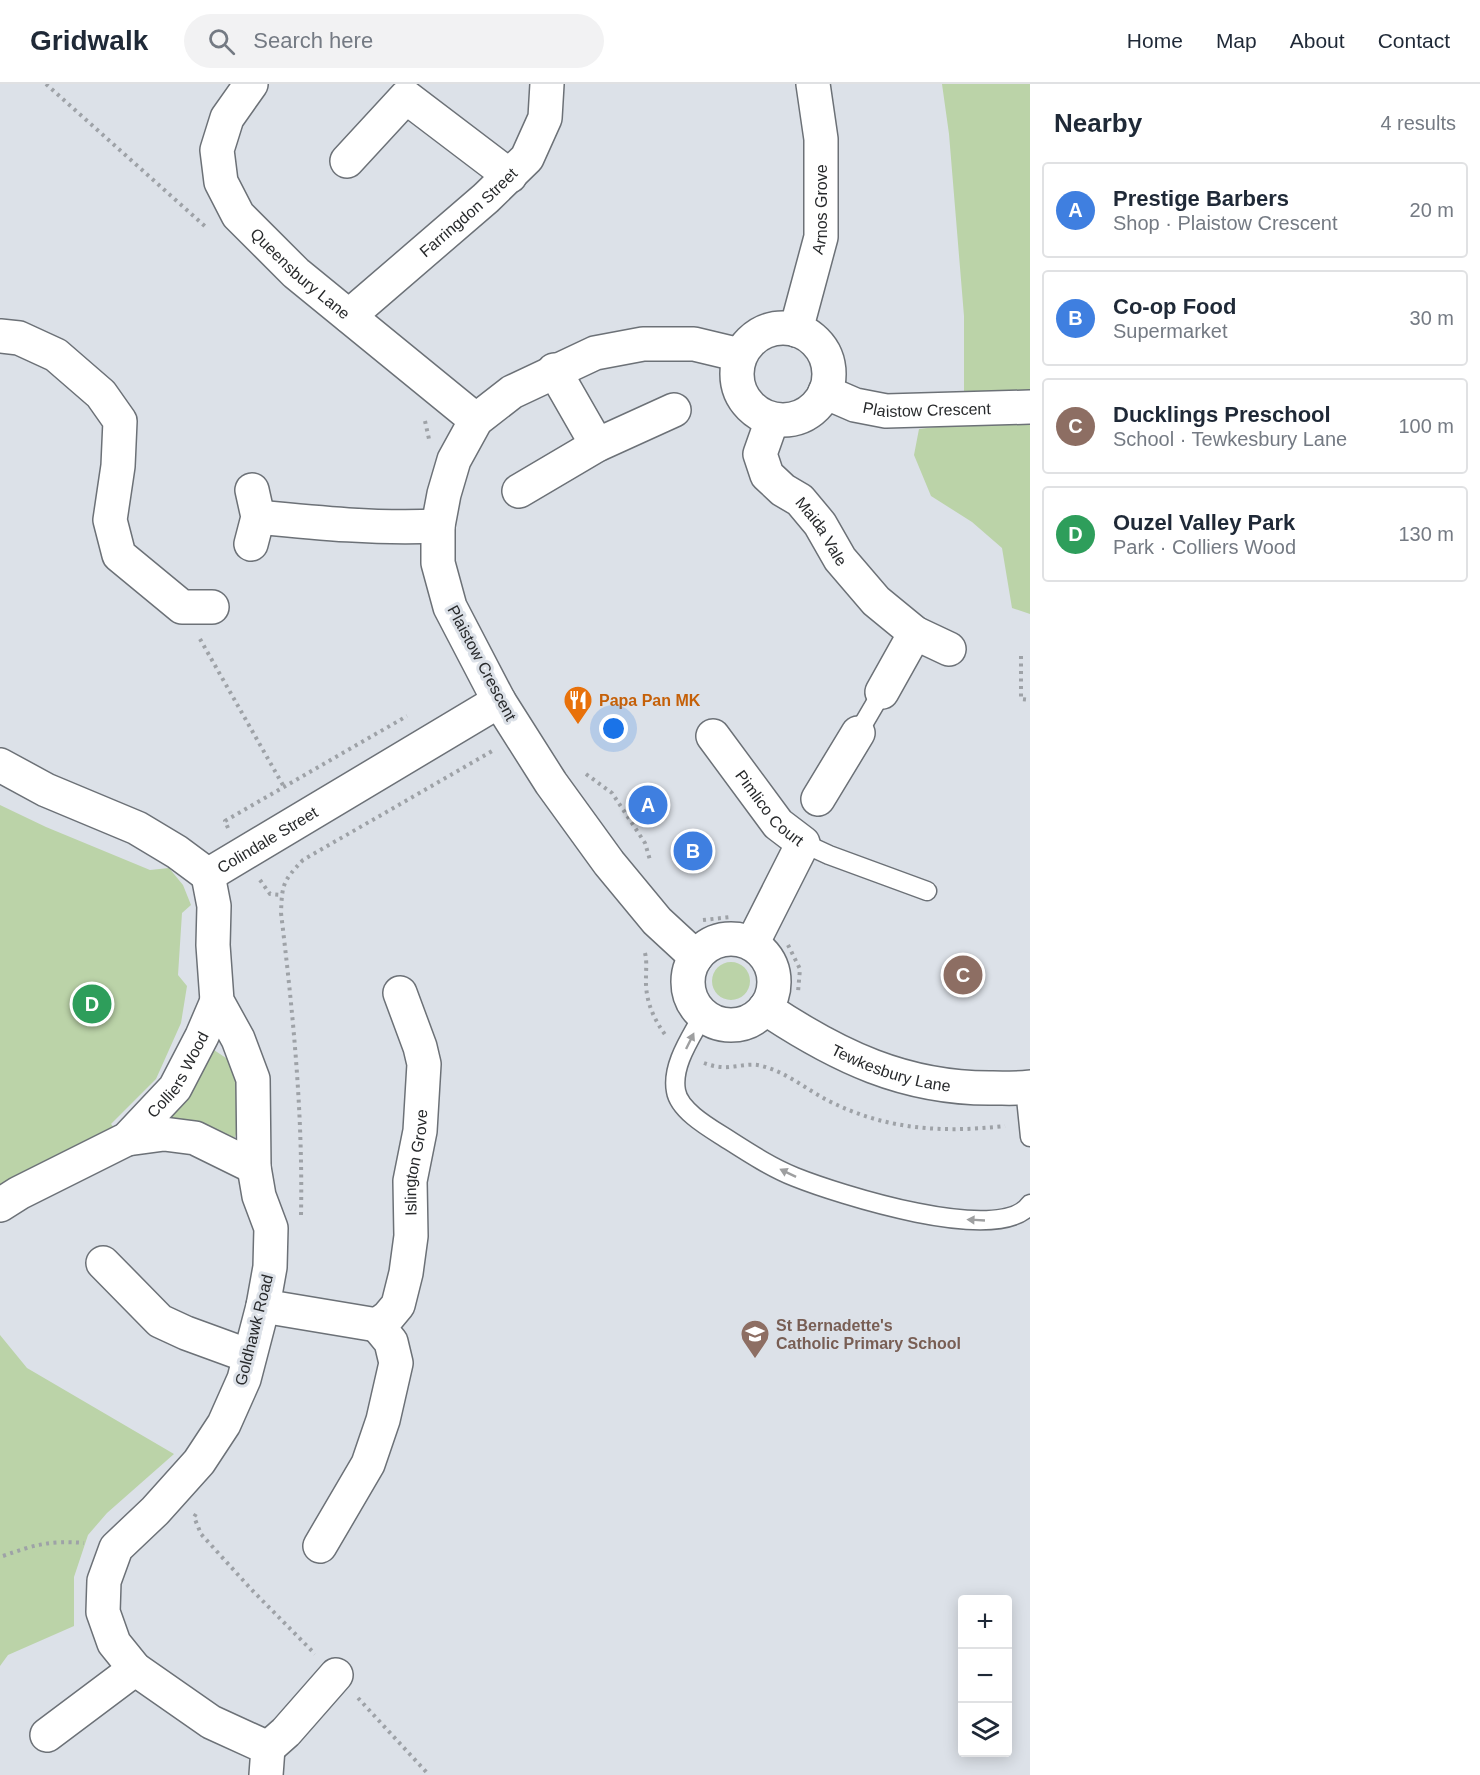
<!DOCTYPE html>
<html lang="en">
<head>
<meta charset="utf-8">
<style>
	body { margin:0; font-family:Helvetica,sans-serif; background:#f2f2f3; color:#1f2937 }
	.controls { position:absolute; right:18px; bottom:18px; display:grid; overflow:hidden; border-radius:6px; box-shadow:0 3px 15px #0003 }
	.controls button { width:54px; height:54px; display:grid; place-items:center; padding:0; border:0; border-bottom:2px solid #e0e1e3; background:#fff; color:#1f2937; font:30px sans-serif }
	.you { position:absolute; left:614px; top:645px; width:21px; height:21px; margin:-15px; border:4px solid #fff; border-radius:50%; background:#1a73e8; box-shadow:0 0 0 9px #1a73e833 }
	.badge { display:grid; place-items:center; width:39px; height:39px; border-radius:50%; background:#ea580c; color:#fff; font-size:20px; font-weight:700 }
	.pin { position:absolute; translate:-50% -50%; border:3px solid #fff; box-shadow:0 2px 6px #0006 }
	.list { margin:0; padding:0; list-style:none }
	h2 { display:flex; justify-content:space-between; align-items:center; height:78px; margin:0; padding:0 24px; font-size:26px }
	h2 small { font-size:20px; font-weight:400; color:#747a83 }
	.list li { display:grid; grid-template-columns:39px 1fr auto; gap:18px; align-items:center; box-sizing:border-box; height:96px; margin:0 12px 12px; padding:0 12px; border:2px solid #e0e1e3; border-radius:6px }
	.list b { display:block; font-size:22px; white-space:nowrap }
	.list p { margin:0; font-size:20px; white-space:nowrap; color:#747a83 }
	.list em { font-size:20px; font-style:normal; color:#747a83 }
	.icon { flex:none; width:33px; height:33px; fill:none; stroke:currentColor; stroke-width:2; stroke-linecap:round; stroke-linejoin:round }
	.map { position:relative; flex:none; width:1030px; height:1691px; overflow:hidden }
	header { display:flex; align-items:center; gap:36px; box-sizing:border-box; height:84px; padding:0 30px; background:#fff; border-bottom:2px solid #e0e1e3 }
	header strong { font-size:28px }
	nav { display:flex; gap:33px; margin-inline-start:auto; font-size:21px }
	.search { width:420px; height:54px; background:#f2f2f3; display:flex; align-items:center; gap:15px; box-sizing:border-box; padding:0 21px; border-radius:33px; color:#747a83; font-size:22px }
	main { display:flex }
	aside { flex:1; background:#fff }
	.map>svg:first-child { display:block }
	.green { fill:#bbd3a8 }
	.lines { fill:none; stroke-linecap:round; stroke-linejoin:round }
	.service-casing { stroke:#6c7177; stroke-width:21 }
	.minor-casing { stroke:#6c7177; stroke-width:36 }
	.path { stroke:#9ea2a7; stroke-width:4; stroke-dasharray:3 4.5; stroke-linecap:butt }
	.service { stroke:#fff; stroke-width:18 }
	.minor { stroke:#fff; stroke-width:33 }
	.oneway { fill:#9e9fa0 }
	.labels { text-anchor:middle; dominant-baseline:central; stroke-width:6; stroke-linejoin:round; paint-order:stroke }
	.street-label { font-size:16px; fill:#282a2c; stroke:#dce1e8 }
	.food-label { font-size:16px; font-weight:bold; fill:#c56008; stroke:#dce1e8; text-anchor:start }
	.education-label { font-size:16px; font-weight:bold; fill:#785e54; stroke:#dce1e8; text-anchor:start }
</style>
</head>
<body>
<header>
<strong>Gridwalk</strong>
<div class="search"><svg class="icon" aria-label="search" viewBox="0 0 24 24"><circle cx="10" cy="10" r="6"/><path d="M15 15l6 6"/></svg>Search here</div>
<nav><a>Home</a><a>Map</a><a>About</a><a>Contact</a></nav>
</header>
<main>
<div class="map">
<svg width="1030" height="1691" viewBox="0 0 1030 1691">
	<rect width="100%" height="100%" fill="#dce1e8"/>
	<!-- green -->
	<path class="green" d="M 942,0 L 1030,0 L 1030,309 L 964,313 L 964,232 L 949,50 Z
		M 1000,335 L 1030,336 L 1030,530 L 1012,524 L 1002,464 L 972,438 L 931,412 L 914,371 L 919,345 Z
		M 0,721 L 46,743 L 150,786 L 169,784 L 183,801 L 191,821 L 182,829 L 178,891 L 187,902 L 181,939 L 156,995 L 111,1040 L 116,1046 L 0,1107 Z
		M712 897a19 19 0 1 1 38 0a19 19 0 1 1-38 0Z
		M 214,966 L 232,978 L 241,998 L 239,1041 L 235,1053 L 230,1057 L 160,1040 L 204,971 Z
		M 0,1251 L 27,1284 L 174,1370 L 107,1429 L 88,1451 L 74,1493 L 74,1542 L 8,1571 L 0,1582 Z"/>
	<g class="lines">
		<!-- service casing -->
		<g class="service-casing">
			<path id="service" d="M 858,649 L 882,608
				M 803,759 L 829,771 L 927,807
				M 703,931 C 692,952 671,981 676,1007 C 679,1026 708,1043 724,1053 C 746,1067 770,1083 795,1093 C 835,1109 1001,1163 1030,1120
				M 1025,1004 L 1030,1053"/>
		</g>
		<!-- minor casing -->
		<g class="minor-casing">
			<g id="minor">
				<path id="s1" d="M 251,0 L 227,34 L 217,66 L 221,98 L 238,131 L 296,189 L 476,336"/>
				<path d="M 347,77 L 406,13 L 510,92"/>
				<path id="s2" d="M 349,232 L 486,114 L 527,74 L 545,34 L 547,0"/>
				<circle cx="783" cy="290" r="46"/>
				<path id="s3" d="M 796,246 L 821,153 L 821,55 L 813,0"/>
				<path d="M 0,252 L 19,254 L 56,271 L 101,310 L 120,337 L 118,382 L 110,436 L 119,471 L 182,523 L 212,523"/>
				<path d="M 554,286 L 597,361"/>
				<path id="s4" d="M 825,308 L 855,321 L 886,327 L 1030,323"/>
				<path id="s5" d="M 772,336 L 760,370 L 767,391 L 783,406 L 800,416 L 820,440 L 840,475 L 876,517 L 915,549 L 949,565"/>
				<path d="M 519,407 L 597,361 L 674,326"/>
				<path d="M 258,433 C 318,439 378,445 438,442"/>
				<path d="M 251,460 L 258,433 L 252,406"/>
				<path d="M 882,608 L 915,549"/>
				<path id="s6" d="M 713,652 L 778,740 L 803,759 L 752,860"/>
				<path d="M 0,681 L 46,706 L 137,744 L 177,768 L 208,791"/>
				<path d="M 818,715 L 858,649"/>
				<path d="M 208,791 L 214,822 L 213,861 L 217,917 L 238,955 L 253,995 L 254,1083 L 259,1112 L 271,1144 L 270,1183 L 263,1222 L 244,1295 L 224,1340 L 199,1378 L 155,1427 L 116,1464 L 104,1497 L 103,1528 L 114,1559 L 135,1585 L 211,1638 L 268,1664 L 266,1691"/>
				<path id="s7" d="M 208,791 L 499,617"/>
				<circle cx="731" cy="898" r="43"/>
				<path d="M 696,873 L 657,837 L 609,779 L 551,699 L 499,617 L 450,523 L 438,479 L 438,442 L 444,410 L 454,376 L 476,336 L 512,308 L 595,269 L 643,260 L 694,260 L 740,271"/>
				<path id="s8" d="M 765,924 C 837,972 905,1005 993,1004 C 1005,1004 1018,1005 1030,1003"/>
				<path d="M 127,1055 L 164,1050 L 195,1054 L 254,1083"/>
				<path id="s9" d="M 0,1121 L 19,1109 L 127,1055 L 175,1004 L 202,952 L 217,917"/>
				<path d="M 103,1179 L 160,1237 L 186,1249 L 249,1272"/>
				<path d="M 263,1222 L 377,1241"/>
				<path id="s10" d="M 320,1462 L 368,1380 L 383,1336 L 396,1279 L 391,1258 L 377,1241 L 388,1233 L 398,1221 L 406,1189 L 411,1152 L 410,1097 L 420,1047 L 424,980 L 420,963 L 400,909"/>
				<path d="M 47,1651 L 135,1585"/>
				<path d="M 268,1664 L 286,1648 L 336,1591"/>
			</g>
		</g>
		<!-- path -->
		<path class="path" d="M 46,0 L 208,145
			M 425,337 L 429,355
			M 200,555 L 284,703
			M 1021,572 L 1021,615 L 1030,616
			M 586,690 L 612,709 L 645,759 L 650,776
			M 228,744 L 225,737 L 407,632
			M 260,796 L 270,810 L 282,811
			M 703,836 L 731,833
			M 788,861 L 800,885 L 798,908
			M 645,869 C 647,877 646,885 646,893 C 645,916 653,934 666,952
			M 704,979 C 712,982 721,984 730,983 C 741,982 752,979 762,982 C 786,988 806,1005 827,1016 C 885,1046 942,1049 1005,1042
			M 301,1131 C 303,1029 293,929 281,829 C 282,800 283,797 303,776 L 494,666
			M 196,1430 L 194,1433 L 201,1450 L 251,1505 L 315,1570
			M 3,1472 C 34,1461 50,1456 84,1459
			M 358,1614 L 429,1691"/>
		<!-- service -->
		<use href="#service" class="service"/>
		<!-- minor -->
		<use href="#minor" class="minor"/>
	</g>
	<!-- one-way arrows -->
	<defs><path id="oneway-solid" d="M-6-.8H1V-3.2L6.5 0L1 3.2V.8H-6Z" transform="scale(1.5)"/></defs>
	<g class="oneway">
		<use href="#oneway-solid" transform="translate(690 957) rotate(-64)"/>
		<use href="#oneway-solid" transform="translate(788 1089) rotate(-154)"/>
		<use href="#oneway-solid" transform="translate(976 1136) rotate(-177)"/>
	</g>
	<!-- icons -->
	<defs>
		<g id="restaurant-pin" transform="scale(1.5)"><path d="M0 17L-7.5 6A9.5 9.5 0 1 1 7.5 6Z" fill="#e8710a" stroke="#dce1e8"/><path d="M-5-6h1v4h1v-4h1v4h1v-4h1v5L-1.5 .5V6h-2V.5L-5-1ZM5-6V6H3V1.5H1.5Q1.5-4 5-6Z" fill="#fff"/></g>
		<g id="school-pin" transform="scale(1.5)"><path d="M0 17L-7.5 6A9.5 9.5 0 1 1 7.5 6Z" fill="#8d6e63" stroke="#dce1e8"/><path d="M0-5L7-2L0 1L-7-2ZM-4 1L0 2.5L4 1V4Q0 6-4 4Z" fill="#fff"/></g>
	</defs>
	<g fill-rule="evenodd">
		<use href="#restaurant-pin" x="578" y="616"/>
		<use href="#school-pin" x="755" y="1250"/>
	</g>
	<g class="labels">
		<!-- street labels -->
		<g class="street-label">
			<text stroke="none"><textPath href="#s3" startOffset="124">Arnos Grove</textPath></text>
			<text stroke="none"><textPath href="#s2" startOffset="158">Farringdon Street</textPath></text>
			<text stroke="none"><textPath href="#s1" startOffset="230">Queensbury Lane</textPath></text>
			<text stroke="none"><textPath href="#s4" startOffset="105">Plaistow Crescent</textPath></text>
			<text stroke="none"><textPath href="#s5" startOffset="138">Maida Vale</textPath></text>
			<text transform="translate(482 579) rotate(62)">Plaistow Crescent</text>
			<text stroke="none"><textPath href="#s6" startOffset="92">Pimlico Court</textPath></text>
			<text stroke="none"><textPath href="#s7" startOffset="69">Colindale Street</textPath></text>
			<text stroke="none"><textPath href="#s8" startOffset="141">Tewkesbury Lane</textPath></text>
			<text stroke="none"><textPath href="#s9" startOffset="226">Colliers Wood</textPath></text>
			<text stroke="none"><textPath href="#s10" startOffset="417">Islington Grove</textPath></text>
			<text transform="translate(254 1246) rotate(-76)">Goldhawk Road</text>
		</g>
		<!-- food labels -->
		<g class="food-label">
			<text x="599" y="616">Papa Pan MK</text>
		</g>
		<!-- education labels -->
		<g class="education-label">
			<text x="776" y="1241">St Bernadette's<tspan x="776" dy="18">Catholic Primary School</tspan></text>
		</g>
	</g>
</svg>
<div class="controls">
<button>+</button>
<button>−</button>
<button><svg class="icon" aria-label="layers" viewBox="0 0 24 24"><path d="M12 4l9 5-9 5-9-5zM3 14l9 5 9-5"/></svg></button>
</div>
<div class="you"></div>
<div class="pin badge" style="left:648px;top:721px;background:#3f7fe0">A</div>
<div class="pin badge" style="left:693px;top:767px;background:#3f7fe0">B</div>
<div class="pin badge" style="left:963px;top:891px;background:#8d6e63">C</div>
<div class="pin badge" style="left:92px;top:920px;background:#2e9e5b">D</div>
</div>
<aside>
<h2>Nearby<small>4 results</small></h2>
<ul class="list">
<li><span class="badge" style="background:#3f7fe0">A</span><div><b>Prestige Barbers</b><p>Shop · Plaistow Crescent</p></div><em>20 m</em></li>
<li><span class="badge" style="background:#3f7fe0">B</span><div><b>Co-op Food</b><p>Supermarket</p></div><em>30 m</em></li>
<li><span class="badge" style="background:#8d6e63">C</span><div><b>Ducklings Preschool</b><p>School · Tewkesbury Lane</p></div><em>100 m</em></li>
<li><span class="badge" style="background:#2e9e5b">D</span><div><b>Ouzel Valley Park</b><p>Park · Colliers Wood</p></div><em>130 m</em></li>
</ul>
</aside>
</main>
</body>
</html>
